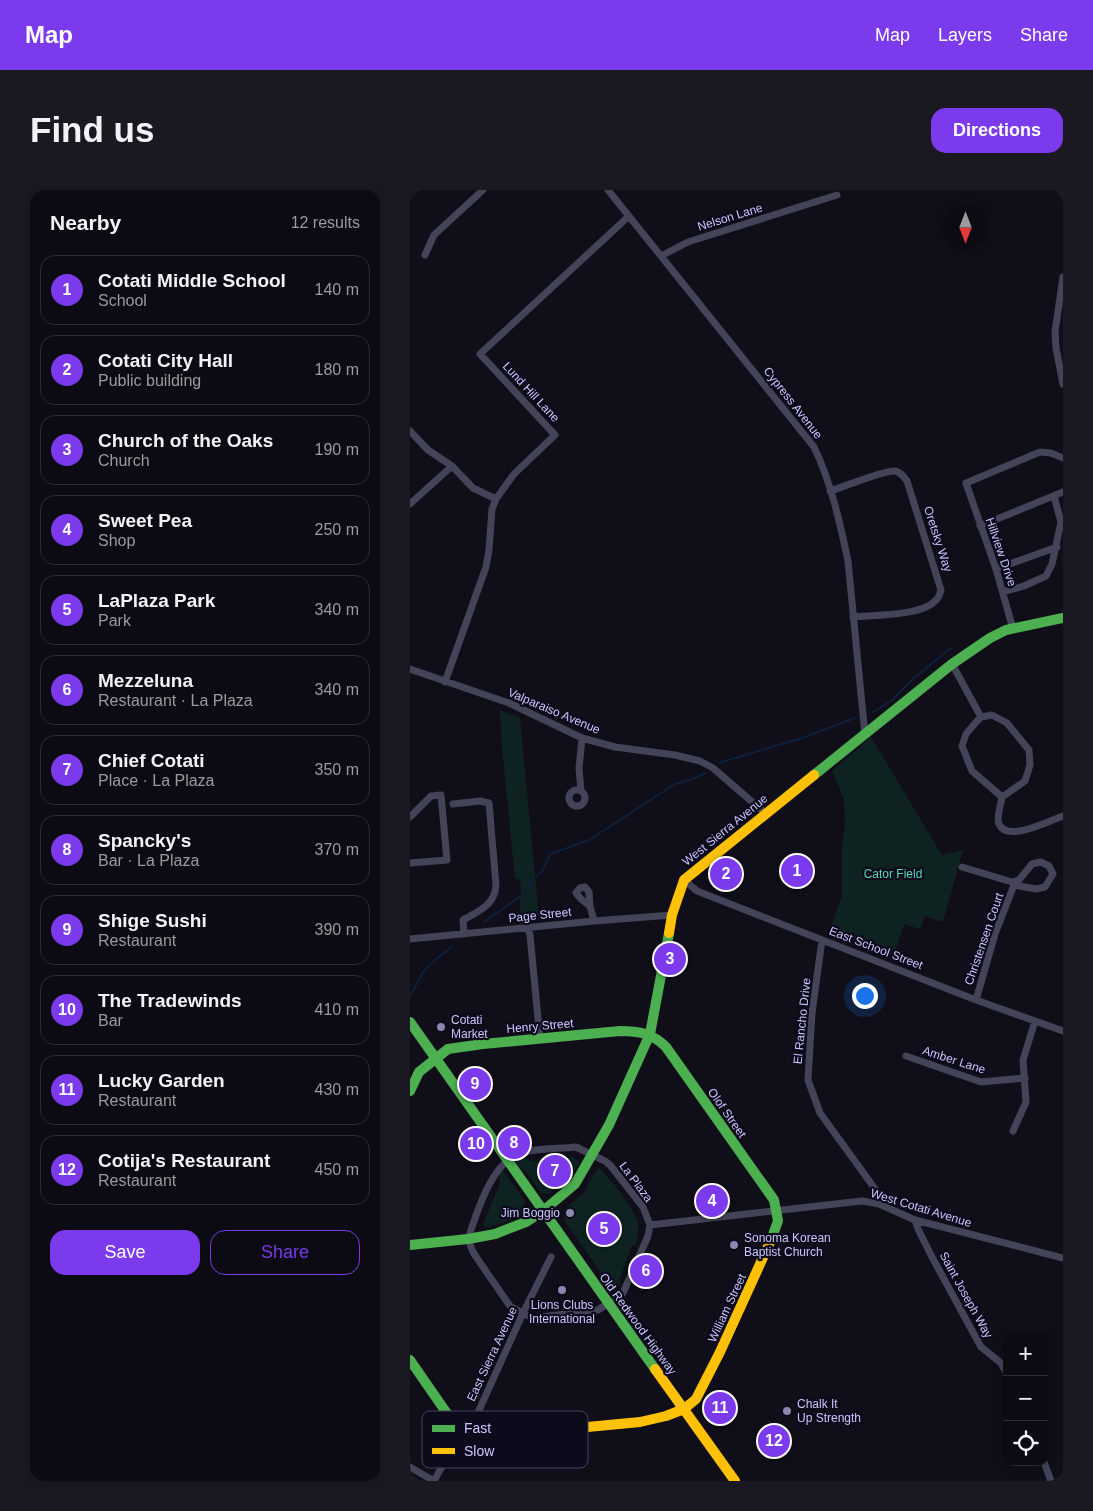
<!DOCTYPE html>
<html lang="en">
<head>
<meta charset="utf-8">
<style>
	body { margin:0; font-family:Arial,sans-serif; background:#1a1820; color:#f1f3f6 }
	.controls { position:absolute; right:15px; bottom:15px; display:grid; overflow:hidden; border-radius:10px; box-shadow:0 2px 12px #0003 }
	.controls button { width:45px; height:45px; display:grid; place-items:center; padding:0; border:0; border-bottom:1px solid #2c2b32; background:#0c0a12; color:#f1f3f6; font:25px sans-serif }
	.compass { position:absolute; left:533px; top:15px; width:45px; height:45px; border-radius:50%; background:#0c0a12; box-shadow:0 2px 12px #0003; rotate:180deg }
	.you { position:absolute; left:454px; top:805px; width:18px; height:18px; margin:-12px; border:4px solid #fff; border-radius:50%; background:#1a73e8; box-shadow:0 0 0 8px #1a73e833 }
	.badge { display:grid; place-items:center; width:32px; height:32px; border-radius:50%; background:#7c3aed; color:#fff; font-size:16px; font-weight:700 }
	.pin { position:absolute; translate:-50% -50%; border:2px solid #fff; box-shadow:0 1px 5px #0006 }
	.list { margin:0; padding:0; list-style:none }
	h2 { display:flex; justify-content:space-between; align-items:center; height:65px; margin:0; padding:0 20px; font-size:21px }
	h2 small { font-size:16px; font-weight:400; color:#9a9a9f }
	.list li { display:grid; grid-template-columns:32px 1fr auto; gap:15px; align-items:center; box-sizing:border-box; height:70px; margin:0 10px 10px; padding:0 10px; border:1px solid #2c2b32; border-radius:15px }
	.list b { display:block; font-size:19px; white-space:nowrap }
	.list p { margin:0; font-size:16px; white-space:nowrap; color:#9a9a9f }
	.list em { font-size:16px; font-style:normal; color:#9a9a9f }
	.actions { display:flex; gap:10px; padding:15px 20px }
	.actions a { flex:1; padding:11px 0; border:1px solid #7c3aed; border-radius:15px; text-align:center; font-size:18px; color:#7c3aed }
	.actions .main { background:#7c3aed; color:#fff }
	.icon { flex:none; width:28px; height:28px; fill:none; stroke:currentColor; stroke-width:2; stroke-linecap:round; stroke-linejoin:round }
	.map { position:relative; flex:none; width:653px; height:1291px; overflow:hidden; border-radius:15px }
	header { display:flex; align-items:center; gap:30px; box-sizing:border-box; height:70px; padding:0 25px; background:#7c3aed; color:#fff }
	header strong { font-size:24px }
	nav { display:flex; gap:28px; margin-inline-start:auto; font-size:18px }
	.intro { display:flex; align-items:center; justify-content:space-between; box-sizing:border-box; height:120px; padding:0 30px }
	h1 { margin:0; font-size:35px }
	.button { padding:12px 22px; border-radius:15px; background:#7c3aed; color:#fff; font-size:18px; font-weight:700 }
	main { display:flex; gap:30px; padding:0 30px }
	aside { flex:1; background:#0c0a12; border-radius:15px; box-shadow:0 2px 12px #0003 }
	.map>svg:first-child { display:block }
	.green { fill:#0f2222 }
	.lines { fill:none; stroke-linecap:round; stroke-linejoin:round }
	.stream { stroke:#0d203b; stroke-width:2 }
	.street { stroke:#444459; stroke-width:7 }
	.fast { stroke:#4caf50; stroke-width:10 }
	.slow { stroke:#ffc107; stroke-width:10 }
	.poi-dot { fill:#8a86ad; stroke:#0d0b1b; stroke-width:2 }
	.labels { text-anchor:middle; dominant-baseline:central; stroke-width:4.5; stroke-linejoin:round; paint-order:stroke }
	.street-label { font-size:12px; fill:#cbc7fd; stroke:#0d0b1b }
	.park-label { font-size:12px; fill:#57dab2; stroke:#0d0b1b }
	.poi-label { font-size:12px; fill:#cbc7fd; stroke:#0d0b1b; text-anchor:start }
	.key { fill:#0d0b1b; stroke:#46435f; stroke-width:1 }
	.key-label { font-size:14px; fill:#cbc7fd }
</style>
</head>
<body>
<header>
<strong>Map</strong>
<nav><a>Map</a><a>Layers</a><a>Share</a></nav>
</header>
<div class="intro"><h1>Find us</h1><a class="button">Directions</a></div>
<main>
<aside>
<h2>Nearby<small>12 results</small></h2>
<ul class="list">
<li><span class="badge">1</span><div><b>Cotati Middle School</b><p>School</p></div><em>140 m</em></li>
<li><span class="badge">2</span><div><b>Cotati City Hall</b><p>Public building</p></div><em>180 m</em></li>
<li><span class="badge">3</span><div><b>Church of the Oaks</b><p>Church</p></div><em>190 m</em></li>
<li><span class="badge">4</span><div><b>Sweet Pea</b><p>Shop</p></div><em>250 m</em></li>
<li><span class="badge">5</span><div><b>LaPlaza Park</b><p>Park</p></div><em>340 m</em></li>
<li><span class="badge">6</span><div><b>Mezzeluna</b><p>Restaurant · La Plaza</p></div><em>340 m</em></li>
<li><span class="badge">7</span><div><b>Chief Cotati</b><p>Place · La Plaza</p></div><em>350 m</em></li>
<li><span class="badge">8</span><div><b>Spancky's</b><p>Bar · La Plaza</p></div><em>370 m</em></li>
<li><span class="badge">9</span><div><b>Shige Sushi</b><p>Restaurant</p></div><em>390 m</em></li>
<li><span class="badge">10</span><div><b>The Tradewinds</b><p>Bar</p></div><em>410 m</em></li>
<li><span class="badge">11</span><div><b>Lucky Garden</b><p>Restaurant</p></div><em>430 m</em></li>
<li><span class="badge">12</span><div><b>Cotija's Restaurant</b><p>Restaurant</p></div><em>450 m</em></li>
</ul>
<div class="actions"><a class="main">Save</a><a>Share</a></div>
</aside>
<div class="map">
<svg width="653" height="1291" viewBox="0 0 653 1291">
	<rect width="100%" height="100%" fill="#100e18"/>
	<!-- green -->
	<path class="green" d="M 90,520 L 110,528 L 129,727 L 109,729 L 111,697 L 109,688 L 105,689 L 92,558 Z
		M 461,547 L 532,665 L 553,660 L 533,732 L 515,726 L 510,739 L 494,734 L 482,770 L 418,744 L 432,706 L 432,655 L 435,635 L 434,609 L 422,581 Z
		M 111,967 L 122,971 L 163,967 L 170,972 L 161,985 L 139,1004 L 131,1003 L 116,981 L 109,977 L 106,972 L 107,968 Z
		M 189,978 C 199,987 225,1019 228,1032 C 229,1038 228,1048 226,1054 L 221,1057 L 210,1089 L 210,1095 L 204,1099 L 201,1097 L 154,1030 L 155,1019 L 174,1003 L 184,983 Z
		M 92,982 L 94,982 L 115,1011 L 113,1024 L 93,1033 L 77,1037 L 74,1036 L 74,1031 L 90,994 L 89,983 Z"/>
	<g class="lines">
		<!-- stream -->
		<path class="stream" d="M 463,522 L 481,511 L 503,489 L 541,458
			M 309,573 L 392,548 L 445,528
			M 74,732 L 119,700 L 119,692 L 132,682 L 140,664 L 179,650 L 265,594 L 283,589 L 295,583
			M 0,804 C 7,798 8,788 15,780 C 22,771 33,764 42,757"/>
		<!-- street -->
		<path class="street" d="M 198,0 L 404,257 C 421,292 430,333 438,371 L 455,545
			M 15,65 L 24,45 L 73,0
			M 251,66 L 278,52 L 427,5
			M 653,87 L 645,142 L 646,158 L 653,194
			M 0,241 L 18,260 L 42,276 L 63,298 L 86,309
			M 420,301 C 434,297 474,280 485,281 C 491,282 494,287 497,291 L 531,400 C 530,403 529,408 526,410 C 513,426 463,425 443,427
			M 0,314 L 42,276
			M 570,336 L 653,302
			M 586,379 L 647,357
			M 593,402 L 614,396 L 636,386 L 642,374 L 651,332 L 644,306
			M 603,439 L 586,379 L 556,293 L 630,262 L 641,263 L 653,268
			M 542,474 L 571,527
			M 0,479 L 99,513 L 172,548 L 205,557 L 265,565 L 290,571 L 303,578 L 355,623
			M 35,492 L 76,377 L 79,360 L 82,319 L 86,309 L 104,284 L 145,245 L 70,164 L 219,26
			M 582,525 L 597,533 L 619,560 L 620,575 L 615,591 L 592,607 L 562,581 L 552,556 L 556,544 L 567,531 L 571,527 Z
			M159 608a8 8 0 1 1 16 0a8 8 0 1 1-16 0Z
			M 171,601 L 169,578 L 172,548
			M 592,607 C 591,615 586,627 589,634 C 597,653 639,631 653,626
			M 43,614 L 70,611 L 79,613 L 86,695 C 85,715 69,721 53,730 L 54,744
			M 0,627 L 21,606 L 31,605 L 37,670 L 0,673
			M 552,677 L 602,692 L 604,695
			M 274,690 L 287,701 L 566,810 L 653,841
			M 180,716 L 179,702 L 175,697 L 170,698 L 166,703 L 171,709 L 180,716 L 184,731
			M 118,738 L 120,745 L 130,849
			M 0,749 L 184,731 L 262,725
			M 412,750 L 402,823 L 398,890 L 410,923 L 468,1003 L 469,1014
			M 566,810 L 585,744 L 604,695 L 626,699 L 635,697 L 643,684 L 639,676 L 631,672 L 622,674 L 609,690 L 602,692
			M 496,866 L 571,892 L 615,888
			M 603,941 L 616,912 L 613,870 L 625,831
			M 166,957 L 195,971 L 200,975 L 233,1017 L 240,1035 L 238,1046 L 213,1103 L 188,1120 L 122,1128 L 100,1116 L 73,1077 L 63,1062 L 58,1049 C 67,1022 82,971 111,963 C 128,958 148,959 166,957 Z
			M 505,1030 L 508,1039 L 522,1067 L 571,1157 L 591,1173 L 597,1184
			M 240,1035 L 452,1011 L 469,1014 L 505,1030 L 653,1068
			M 634,1272 L 641,1291
			M 0,1277 L 24,1291
			M 24,1291 L 44,1255 L 56,1246 L 60,1240 L 113,1123 L 141,1067"/>
		<!-- fast -->
		<path class="fast" d="M 404,585 L 542,474 L 580,448 L 596,440 L 653,428
			M 0,832 L 245,1179
			M 0,901 L 9,882 L 38,859 L 73,854 L 210,841 C 229,841 242,843 256,857 L 364,1010 L 368,1031 L 361,1050
			M 0,1055 L 58,1049 L 85,1044 L 116,1032 L 133,1021 L 165,994 L 199,935 L 240,844 L 259,743
			M 0,1170 L 45,1235 L 56,1246 L 67,1248 L 146,1240"/>
		<!-- slow -->
		<path class="slow" d="M 259,743 L 262,725 L 274,690 L 404,585
			M 245,1179 L 325,1291
			M 146,1240 L 230,1232 L 256,1226 L 274,1219 L 286,1209 L 310,1162 L 361,1050"/>
	</g>
	<!-- markers -->
	<g class="poi-dot">
		<circle cx="31" cy="837" r="5"/>
		<circle cx="160" cy="1023" r="5"/>
		<circle cx="324" cy="1055" r="5"/>
		<circle cx="152" cy="1100" r="5"/>
		<circle cx="377" cy="1221" r="5"/>
	</g>
	<g class="labels">
		<!-- street labels -->
		<g class="street-label">
			<text transform="translate(320 27) rotate(-17)">Nelson Lane</text>
			<text transform="translate(121 202) rotate(47)">Lund Hill Lane</text>
			<text transform="translate(383 213) rotate(52)">Cypress Avenue</text>
			<text transform="translate(528 349) rotate(72)">Oretsky Way</text>
			<text transform="translate(591 362) rotate(71)">Hillview Drive</text>
			<text transform="translate(144 521) rotate(23)">Valparaiso Avenue</text>
			<text transform="translate(315 640) rotate(-39)">West Sierra Avenue</text>
			<text transform="translate(130 725) rotate(-6)">Page Street</text>
			<text transform="translate(574 749) rotate(-71)">Christensen Court</text>
			<text transform="translate(466 758) rotate(21)">East School Street</text>
			<text transform="translate(392 831) rotate(-84)">El Rancho Drive</text>
			<text transform="translate(130 836) rotate(-5)">Henry Street</text>
			<text transform="translate(544 870) rotate(18)">Amber Lane</text>
			<text transform="translate(317 923) rotate(55)">Olof Street</text>
			<text transform="translate(226 992) rotate(53)">La Plaza</text>
			<text transform="translate(511 1018) rotate(17)">West Cotati Avenue</text>
			<text transform="translate(556 1105) rotate(61)">Saint Joseph Way</text>
			<text transform="translate(317 1118) rotate(-65)">William Street</text>
			<text transform="translate(228 1134) rotate(54)">Old Redwood Highway</text>
			<text transform="translate(82 1164) rotate(-65)">East Sierra Avenue</text>
		</g>
		<!-- park labels -->
		<g class="park-label">
			<text x="483" y="684">Cator Field</text>
		</g>
		<!-- poi labels -->
		<g class="poi-label">
			<text x="41" y="830">Cotati<tspan x="41" dy="14">Market</tspan></text>
			<text x="150" y="1023" text-anchor="end">Jim Boggio</text>
			<text x="334" y="1048">Sonoma Korean<tspan x="334" dy="14">Baptist Church</tspan></text>
			<text x="152" y="1115" text-anchor="middle">Lions Clubs<tspan x="152" dy="14">International</tspan></text>
			<text x="387" y="1214">Chalk It<tspan x="387" dy="14">Up Strength</tspan></text>
		</g>
	</g>
	<!-- legend -->
	<rect x="12" y="1221" width="166" height="57" rx="8" class="key"/>
	<rect x="22" y="1235" width="23" height="7" fill="#4caf50"/>
	<rect x="22" y="1258" width="23" height="6" fill="#ffc107"/>
	<g class="key-label">
		<text x="54" y="1243">Fast</text>
		<text x="54" y="1266">Slow</text>
	</g>
</svg>
<div class="controls">
<button>+</button>
<button>−</button>
<button><svg class="icon" aria-label="locate" viewBox="0 0 24 24"><circle cx="12" cy="12" r="6"/><path d="M12 2v4M12 18v4M2 12h4M18 12h4"/></svg></button>
</div>
<svg class="compass" viewBox="-18 -18 36 36"><path d="M0-13l5 13h-10z" fill="#e53935"/><path d="M0 13l5-13h-10z" fill="#9a9a9f"/></svg>
<div class="you"></div>
<div class="pin badge" style="left:387px;top:681px">1</div>
<div class="pin badge" style="left:316px;top:684px">2</div>
<div class="pin badge" style="left:260px;top:769px">3</div>
<div class="pin badge" style="left:302px;top:1011px">4</div>
<div class="pin badge" style="left:194px;top:1039px">5</div>
<div class="pin badge" style="left:236px;top:1081px">6</div>
<div class="pin badge" style="left:145px;top:981px">7</div>
<div class="pin badge" style="left:104px;top:953px">8</div>
<div class="pin badge" style="left:65px;top:894px">9</div>
<div class="pin badge" style="left:66px;top:954px">10</div>
<div class="pin badge" style="left:310px;top:1218px">11</div>
<div class="pin badge" style="left:364px;top:1251px">12</div>
</div>
</main>
</body>
</html>
